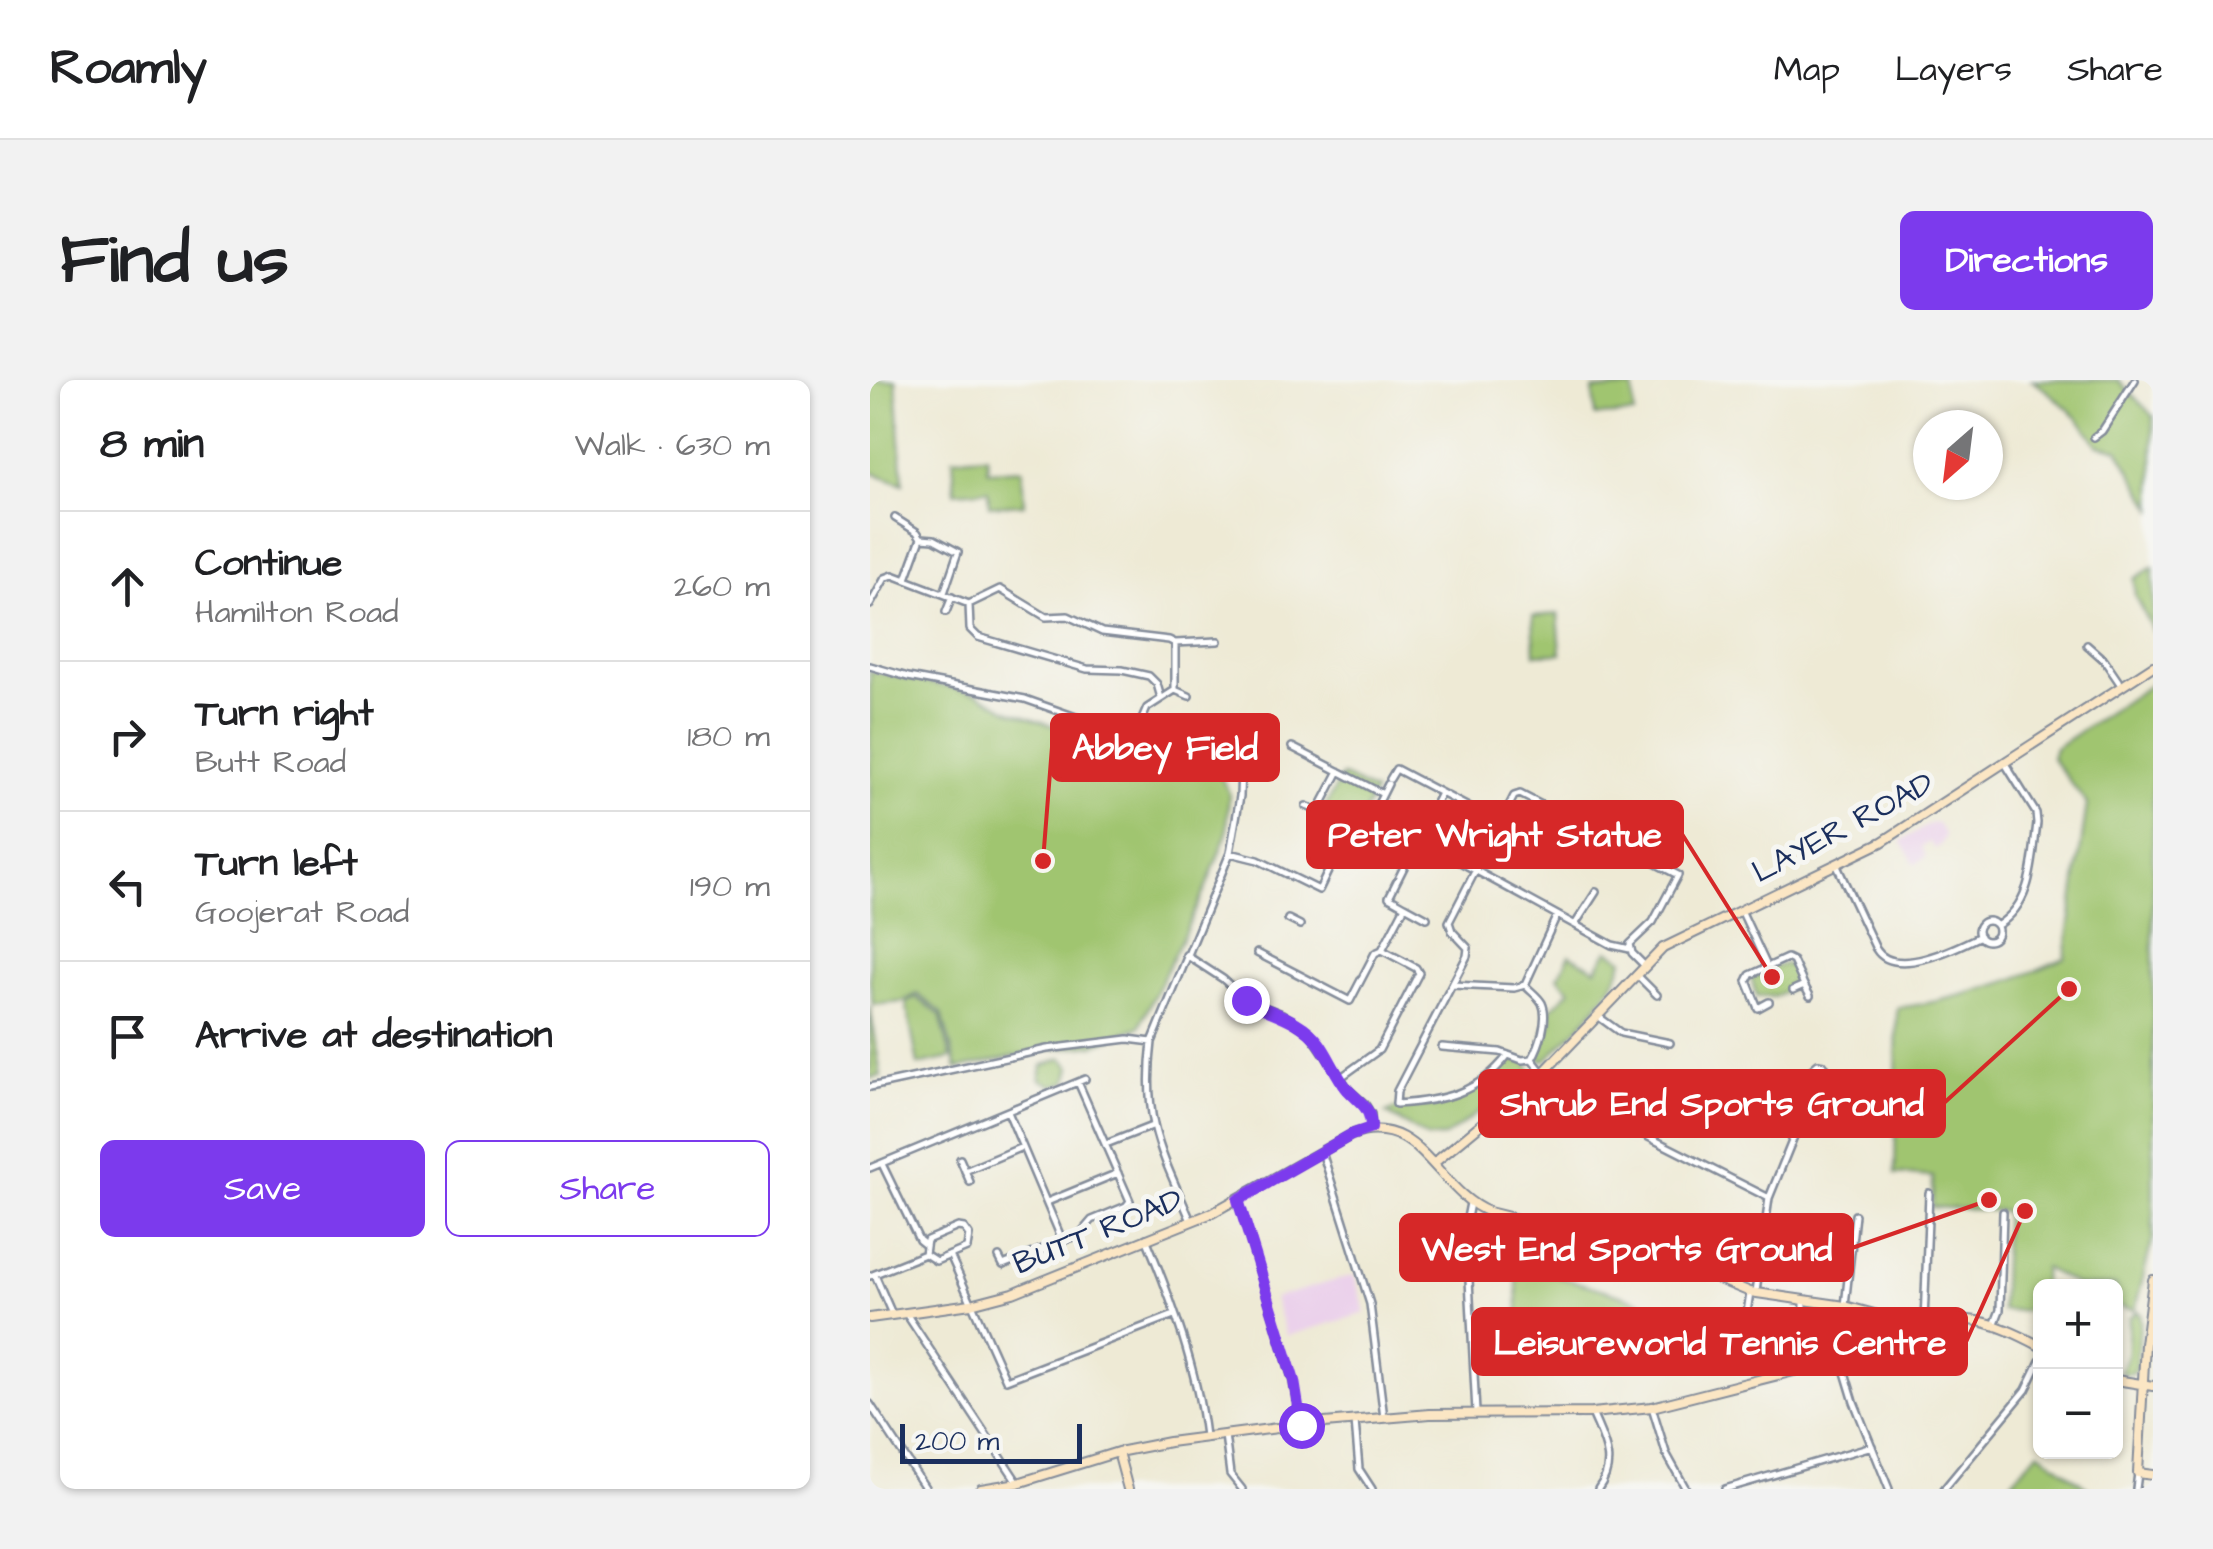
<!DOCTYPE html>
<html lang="en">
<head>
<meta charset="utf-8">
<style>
	body { margin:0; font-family:"Architects Daughter",sans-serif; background:#f2f2f2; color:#202124 }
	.controls { position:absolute; right:30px; bottom:30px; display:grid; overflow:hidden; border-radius:15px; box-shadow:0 2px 8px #0004 }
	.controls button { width:90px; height:90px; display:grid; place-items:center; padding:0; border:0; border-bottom:2px solid #e0e0e0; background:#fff; color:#202124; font:50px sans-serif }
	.compass { position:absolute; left:1043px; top:30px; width:90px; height:90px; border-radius:50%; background:#fff; box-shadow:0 2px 8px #0004; rotate:208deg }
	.scale { position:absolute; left:30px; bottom:25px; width:182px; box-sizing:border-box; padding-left:10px; border:5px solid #1b2f5e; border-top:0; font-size:28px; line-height:35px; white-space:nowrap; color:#1b2f5e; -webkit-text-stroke:8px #f6f6f2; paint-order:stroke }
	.stop { position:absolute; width:30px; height:30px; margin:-22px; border:8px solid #7c3aed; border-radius:50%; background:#fff }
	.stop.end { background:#7c3aed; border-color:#fff; box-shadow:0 2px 10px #0008 }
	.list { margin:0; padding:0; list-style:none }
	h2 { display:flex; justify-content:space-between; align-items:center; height:130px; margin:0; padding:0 40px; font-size:42px }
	h2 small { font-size:32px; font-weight:400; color:#757577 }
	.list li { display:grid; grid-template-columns:65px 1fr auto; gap:30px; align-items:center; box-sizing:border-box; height:150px; padding:0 40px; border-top:2px solid #e0e0e0 }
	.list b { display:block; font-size:38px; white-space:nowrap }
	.list p { margin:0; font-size:32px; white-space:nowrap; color:#757577 }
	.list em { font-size:32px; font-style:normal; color:#757577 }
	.actions { display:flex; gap:20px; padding:30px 40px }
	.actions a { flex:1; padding:22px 0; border:2px solid #7c3aed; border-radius:15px; text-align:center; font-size:35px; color:#7c3aed }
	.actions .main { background:#7c3aed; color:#fff }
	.icon { flex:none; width:55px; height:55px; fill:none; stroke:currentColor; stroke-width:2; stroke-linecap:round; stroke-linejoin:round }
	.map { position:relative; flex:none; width:1283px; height:1109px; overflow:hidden; border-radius:15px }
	header { display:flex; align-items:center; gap:60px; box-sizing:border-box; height:140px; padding:0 50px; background:#fff; border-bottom:2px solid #e0e0e0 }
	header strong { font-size:48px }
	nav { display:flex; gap:55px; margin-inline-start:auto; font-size:35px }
	.intro { display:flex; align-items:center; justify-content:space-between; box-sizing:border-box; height:240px; padding:0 60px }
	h1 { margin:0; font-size:70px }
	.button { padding:25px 45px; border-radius:15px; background:#7c3aed; color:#fff; font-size:35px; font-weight:700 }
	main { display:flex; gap:60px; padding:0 60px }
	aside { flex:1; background:#fff; border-radius:15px; box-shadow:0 2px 8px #0004 }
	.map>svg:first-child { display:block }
	.built { fill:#ebd1eb }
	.green { fill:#a0c56f; stroke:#5e7a66; stroke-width:2.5 }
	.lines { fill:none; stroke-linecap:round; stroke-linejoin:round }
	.street-casing { stroke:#848c9a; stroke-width:10 }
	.secondary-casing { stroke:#848c9a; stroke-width:12 }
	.street { stroke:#fff; stroke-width:5 }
	.secondary { stroke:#fbe6c4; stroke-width:8 }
	.route { stroke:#7c3aed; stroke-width:12 }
	.labels { text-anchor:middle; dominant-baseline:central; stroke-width:10; stroke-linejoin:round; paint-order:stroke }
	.street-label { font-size:32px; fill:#1b2f5e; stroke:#f6f6f2 }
	.leader { fill:none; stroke:#d62828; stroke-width:4 }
	.callout-dot { fill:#d62828; stroke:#f6f6f2; stroke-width:4 }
	.callout { fill:#d62828; stroke:#d62828; stroke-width:4 }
	.callout-label { font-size:35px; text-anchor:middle; font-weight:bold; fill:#fff }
</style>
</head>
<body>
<header>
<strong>Roamly</strong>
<nav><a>Map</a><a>Layers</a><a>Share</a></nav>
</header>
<div class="intro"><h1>Find us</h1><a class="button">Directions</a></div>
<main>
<aside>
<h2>8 min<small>Walk · 630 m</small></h2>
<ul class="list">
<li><svg class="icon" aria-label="ahead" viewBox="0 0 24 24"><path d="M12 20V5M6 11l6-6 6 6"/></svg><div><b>Continue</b><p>Hamilton Road</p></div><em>260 m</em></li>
<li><svg class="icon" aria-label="right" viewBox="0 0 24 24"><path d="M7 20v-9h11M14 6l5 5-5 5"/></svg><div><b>Turn right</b><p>Butt Road</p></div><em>180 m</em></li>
<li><svg class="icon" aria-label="left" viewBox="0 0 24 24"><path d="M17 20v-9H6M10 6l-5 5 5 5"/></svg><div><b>Turn left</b><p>Goojerat Road</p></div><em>190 m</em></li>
<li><svg class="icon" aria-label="arrive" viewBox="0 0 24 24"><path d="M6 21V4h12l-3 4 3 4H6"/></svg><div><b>Arrive at destination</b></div></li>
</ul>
<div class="actions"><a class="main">Save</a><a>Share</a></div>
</aside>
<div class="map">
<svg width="1283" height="1109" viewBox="0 0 1283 1109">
	<rect width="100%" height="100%" fill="#f6f6f2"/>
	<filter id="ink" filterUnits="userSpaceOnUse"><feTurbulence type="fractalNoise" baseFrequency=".01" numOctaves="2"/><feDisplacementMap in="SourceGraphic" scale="20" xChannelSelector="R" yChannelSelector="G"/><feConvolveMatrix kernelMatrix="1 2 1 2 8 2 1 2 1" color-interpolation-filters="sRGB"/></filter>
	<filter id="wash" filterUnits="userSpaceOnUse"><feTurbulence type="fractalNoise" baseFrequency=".0048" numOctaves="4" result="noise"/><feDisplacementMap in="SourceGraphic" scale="40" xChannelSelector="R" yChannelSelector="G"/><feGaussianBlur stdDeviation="2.25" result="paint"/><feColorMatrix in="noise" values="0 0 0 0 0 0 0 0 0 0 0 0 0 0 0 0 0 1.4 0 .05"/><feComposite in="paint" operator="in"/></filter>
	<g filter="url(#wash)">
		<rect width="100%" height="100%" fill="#eeead5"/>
		<!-- built -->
		<path class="built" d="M 1062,443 L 1068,444 L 1075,455 L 1071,465 L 1065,469 L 1060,462 L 1051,467 L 1056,477 L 1045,484 L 1031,461 Z
			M 484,895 L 496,933 L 416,956 L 404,918 Z"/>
		<!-- green -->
		<path class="green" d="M 0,0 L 26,0 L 33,104 L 0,92 Z
			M 1162,0 L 1248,0 L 1283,36 L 1283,129 L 1248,69 L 1227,65 C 1212,38 1187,18 1162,0 Z
			M 763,8 L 764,34 L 725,36 L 723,10 Z
			M 117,76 L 118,91 L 152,89 L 154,124 L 119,126 L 118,110 L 85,112 L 83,78 Z
			M 1283,187 L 1283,252 L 1265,216 L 1264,199 Z
			M 688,234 L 691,273 L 665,274 L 663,236 Z
			M 0,291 L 107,313 L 138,330 L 236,364 L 330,386 L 351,397 L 359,413 L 357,453 L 335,510 L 269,647 L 224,665 L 172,670 L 87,689 L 72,633 L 47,614 L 32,622 L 3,625 L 0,601 Z
			M 1283,303 L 1283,857 L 1265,930 L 1246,926 L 1246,906 L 1209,906 L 1174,888 L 1170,931 L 1131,930 L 1135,831 L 1062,827 L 1063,797 L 1025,794 L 1027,628 C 1086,620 1140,603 1195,578 L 1217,424 L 1182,378 L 1185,368 Z
			M 472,396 L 504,412 L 487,447 L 454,429 Z
			M 738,570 L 753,579 C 747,613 700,656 676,680 L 670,680 L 667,677 L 672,670 L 675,648 L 681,644 L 682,637 L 678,632 L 700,610 L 688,597 L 700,575 L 726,589 Z
			M 915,584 L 922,587 L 927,597 L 920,603 L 922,608 L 905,616 L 887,617 L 881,598 L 897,589 L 898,598 L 904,600 L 905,595 L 899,588 Z
			M 46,617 L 70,635 L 81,678 L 48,685 L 36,623 Z
			M 0,626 L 11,696 L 0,698 Z
			M 192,678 L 201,687 L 197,702 L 183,706 L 170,699 L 172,686 Z
			M 640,680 L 656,681 L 662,693 L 575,757 L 558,758 L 516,733 C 538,722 550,729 572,724 C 598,718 620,697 640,680 Z
			M 646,844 L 657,846 L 652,887 C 712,904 772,917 828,947 L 822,969 L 738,983 L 651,985 L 646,887 L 643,887 Z
			M 1268,931 L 1271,935 L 1266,989 L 1260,994 L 1250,993 L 1257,974 L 1259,938 Z
			M 1169,1071 L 1219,1109 L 1135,1109 Z"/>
	</g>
	<g filter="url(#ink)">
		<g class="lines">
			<!-- street casing -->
			<g class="street-casing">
				<path id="street" d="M 1224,57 L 1232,51 L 1265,0
					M 25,138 L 47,152 L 51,158 L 36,199
					M 51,158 L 64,159 L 88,172 L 74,213
					M 99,224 L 100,249 L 108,257 L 217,289 L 252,290 L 279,296 L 287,304 L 291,318
					M 0,225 L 15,198 L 23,195 L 99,224 L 130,209 L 176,237 L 198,236 L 232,252 L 299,260 L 305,263 L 305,310 L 277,328 L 265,356
					M 76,232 L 82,217
					M 305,263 L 348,261
					M 1217,265 L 1234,280 L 1251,305
					M 0,286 L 38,297 L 155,319 L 305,372 L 371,386 L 370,416 L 360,473 L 282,662 C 272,741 291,771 321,841
					M 305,310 L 319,316
					M 422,367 L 513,414
					M 520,399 L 526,389 L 600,428
					M 436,426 L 448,431
					M 505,430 L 518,404
					M 548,459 L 742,565 L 760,569
					M 360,473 L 388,480 L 449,510 L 479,448 L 448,431 L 469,391
					M 714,481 L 728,453
					M 967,486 L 1006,569 C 1024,599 1086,568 1110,556
					M 535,526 L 557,538
					M 871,530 L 897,586
					M 418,539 L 430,545
					M1108 551a10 10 0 1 1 20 0a10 10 0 1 1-20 0Z
					M 706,543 L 726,512
					M 1128,545 C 1163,523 1162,481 1167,443 L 1166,433 L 1136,385
					M 387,573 L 480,621 L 505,573 L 512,570
					M 316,575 L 353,599 L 376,620 L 412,634 L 440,653 L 479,710 L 495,724 L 501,734 L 501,748
					M 768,596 L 787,615
					M 582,605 L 644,608 L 655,605 C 660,611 668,616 672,623 C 679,638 670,665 662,679 L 673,693
					M 655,605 L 687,535
					M 923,610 L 934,605 L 940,616
					M 899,622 L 888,628 L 877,601 L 880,595 L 917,578 L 923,581 L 934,605
					M 729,637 L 751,653 L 800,663
					M 572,667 L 630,672 L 652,680 L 662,679
					M 638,675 C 608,714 572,721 526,724 L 527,711 L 597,576 L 598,568 L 582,551 L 579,542 L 644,416 L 650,414 L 808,495 L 783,542 L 760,564 L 762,573 L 775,586
					M 470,698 L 509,670 L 549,593 L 546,588 L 512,570 L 535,526 L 519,517 L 571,413
					M 666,700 L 899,818
					M 0,707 L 177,669 L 258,659 L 282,662
					M 138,732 L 193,862
					M 236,764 L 282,746
					M 452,772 L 500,924 L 514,1038
					M 90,779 L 100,802
					M 12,784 L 49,860 L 54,864
					M 0,788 L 215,699
					M 95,791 L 152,767
					M 368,820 L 423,1001 L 431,1045
					M 177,822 L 248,793
					M 600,823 L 596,843 L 606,1032
					M 276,858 C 302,921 327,989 335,1056
					M 80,875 L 136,1000 L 304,935
					M 129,877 L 133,885 L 210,854 L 222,840 L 256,826 L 260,821 L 208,702
					M 5,895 L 22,934
					M 0,896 L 55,874 L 66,881 L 97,868 L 99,855 L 94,848 L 88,847 L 57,860 L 55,874
					M 880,912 L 877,933 L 886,949
					M 886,912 L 899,818 L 946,702 L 953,701 L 959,694 L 954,685 L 948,684 L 941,690 L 946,702
					M 975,926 L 985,835
					M 37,935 L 148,1103
					M 1054,942 L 1059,813
					M 1125,943 L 1130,930 L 1133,832
					M 913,951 L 934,952 L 934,920
					M 971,979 L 984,1022 L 1019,1109
					M 0,1024 L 56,1109
					M 782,1027 L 796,1073 L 816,1109
					M 722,1033 C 733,1060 748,1082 728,1109
					M 485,1041 L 489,1089 L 502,1109
					M 355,1055 L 360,1094 L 372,1109
					M 855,1109 L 1002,1066
					M 1074,1109 L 1156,1010 L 1170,981
					M 1266,1109 L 1268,1093"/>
			</g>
			<!-- secondary casing -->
			<g class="secondary-casing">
				<path id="secondary" d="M 564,783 L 673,693 L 793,568 L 1012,462 L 1283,286
					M 1283,900 L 1275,964 L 1268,1093 L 1283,1095
					M 0,938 L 101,924 L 143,913 L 342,833 L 481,755 C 550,730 567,812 619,832 L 791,875 L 880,912 L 975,926 L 1041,944
					M 1246,1000 L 1283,1006
					M 248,1072 L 258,1109
					M 111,1109 L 148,1103 L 248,1072 L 299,1062 L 431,1045 L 560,1034 L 722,1033 L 782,1027 L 971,979 L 1041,944 C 1096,933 1122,940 1170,966"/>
			</g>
			<!-- street -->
			<use href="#street" class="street"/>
			<!-- secondary -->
			<use href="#secondary" class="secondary"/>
		</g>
	</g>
	<g class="lines" filter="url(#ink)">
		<!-- route -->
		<path class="route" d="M 376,620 C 402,634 430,638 449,663 C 460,678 466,696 478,710 C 491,724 501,727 501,748 L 481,755 L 368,820 L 424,1001 L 431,1045"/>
	</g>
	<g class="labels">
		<!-- street labels -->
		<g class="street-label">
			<text transform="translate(973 448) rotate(-28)">LAYER ROAD</text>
			<text transform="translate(228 852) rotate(-22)">BUTT ROAD</text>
		</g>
	</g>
	<!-- callouts -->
	<path class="leader" d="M173 481L182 367M902 597L812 454M1199 609L1074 723M1119 820L982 868M1155 831L1096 962"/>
	<g class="callout-dot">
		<circle cx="173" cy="481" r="10"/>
		<circle cx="902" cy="597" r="10"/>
		<circle cx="1199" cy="609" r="10"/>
		<circle cx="1119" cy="820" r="10"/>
		<circle cx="1155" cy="831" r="10"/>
	</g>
	<g class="callout">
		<rect x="182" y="335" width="226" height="65" rx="10"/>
		<rect x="438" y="422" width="374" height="65" rx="10"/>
		<rect x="610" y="691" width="464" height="65" rx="10"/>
		<rect x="531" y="835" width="451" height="65" rx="10"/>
		<rect x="603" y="929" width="493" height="65" rx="10"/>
	</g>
	<g class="callout-label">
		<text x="295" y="379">Abbey Field</text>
		<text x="625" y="466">Peter Wright Statue</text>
		<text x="842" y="735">Shrub End Sports Ground</text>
		<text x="757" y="880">West End Sports Ground</text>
		<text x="850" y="974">Leisureworld Tennis Centre</text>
	</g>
</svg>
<div class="controls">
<button>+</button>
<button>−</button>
</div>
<svg class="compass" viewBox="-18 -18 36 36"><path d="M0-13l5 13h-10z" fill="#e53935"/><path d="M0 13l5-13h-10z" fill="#757577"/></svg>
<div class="scale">200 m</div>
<div class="stop" style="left:431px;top:1045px"></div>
<div class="stop end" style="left:376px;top:620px"></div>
</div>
</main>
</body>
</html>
